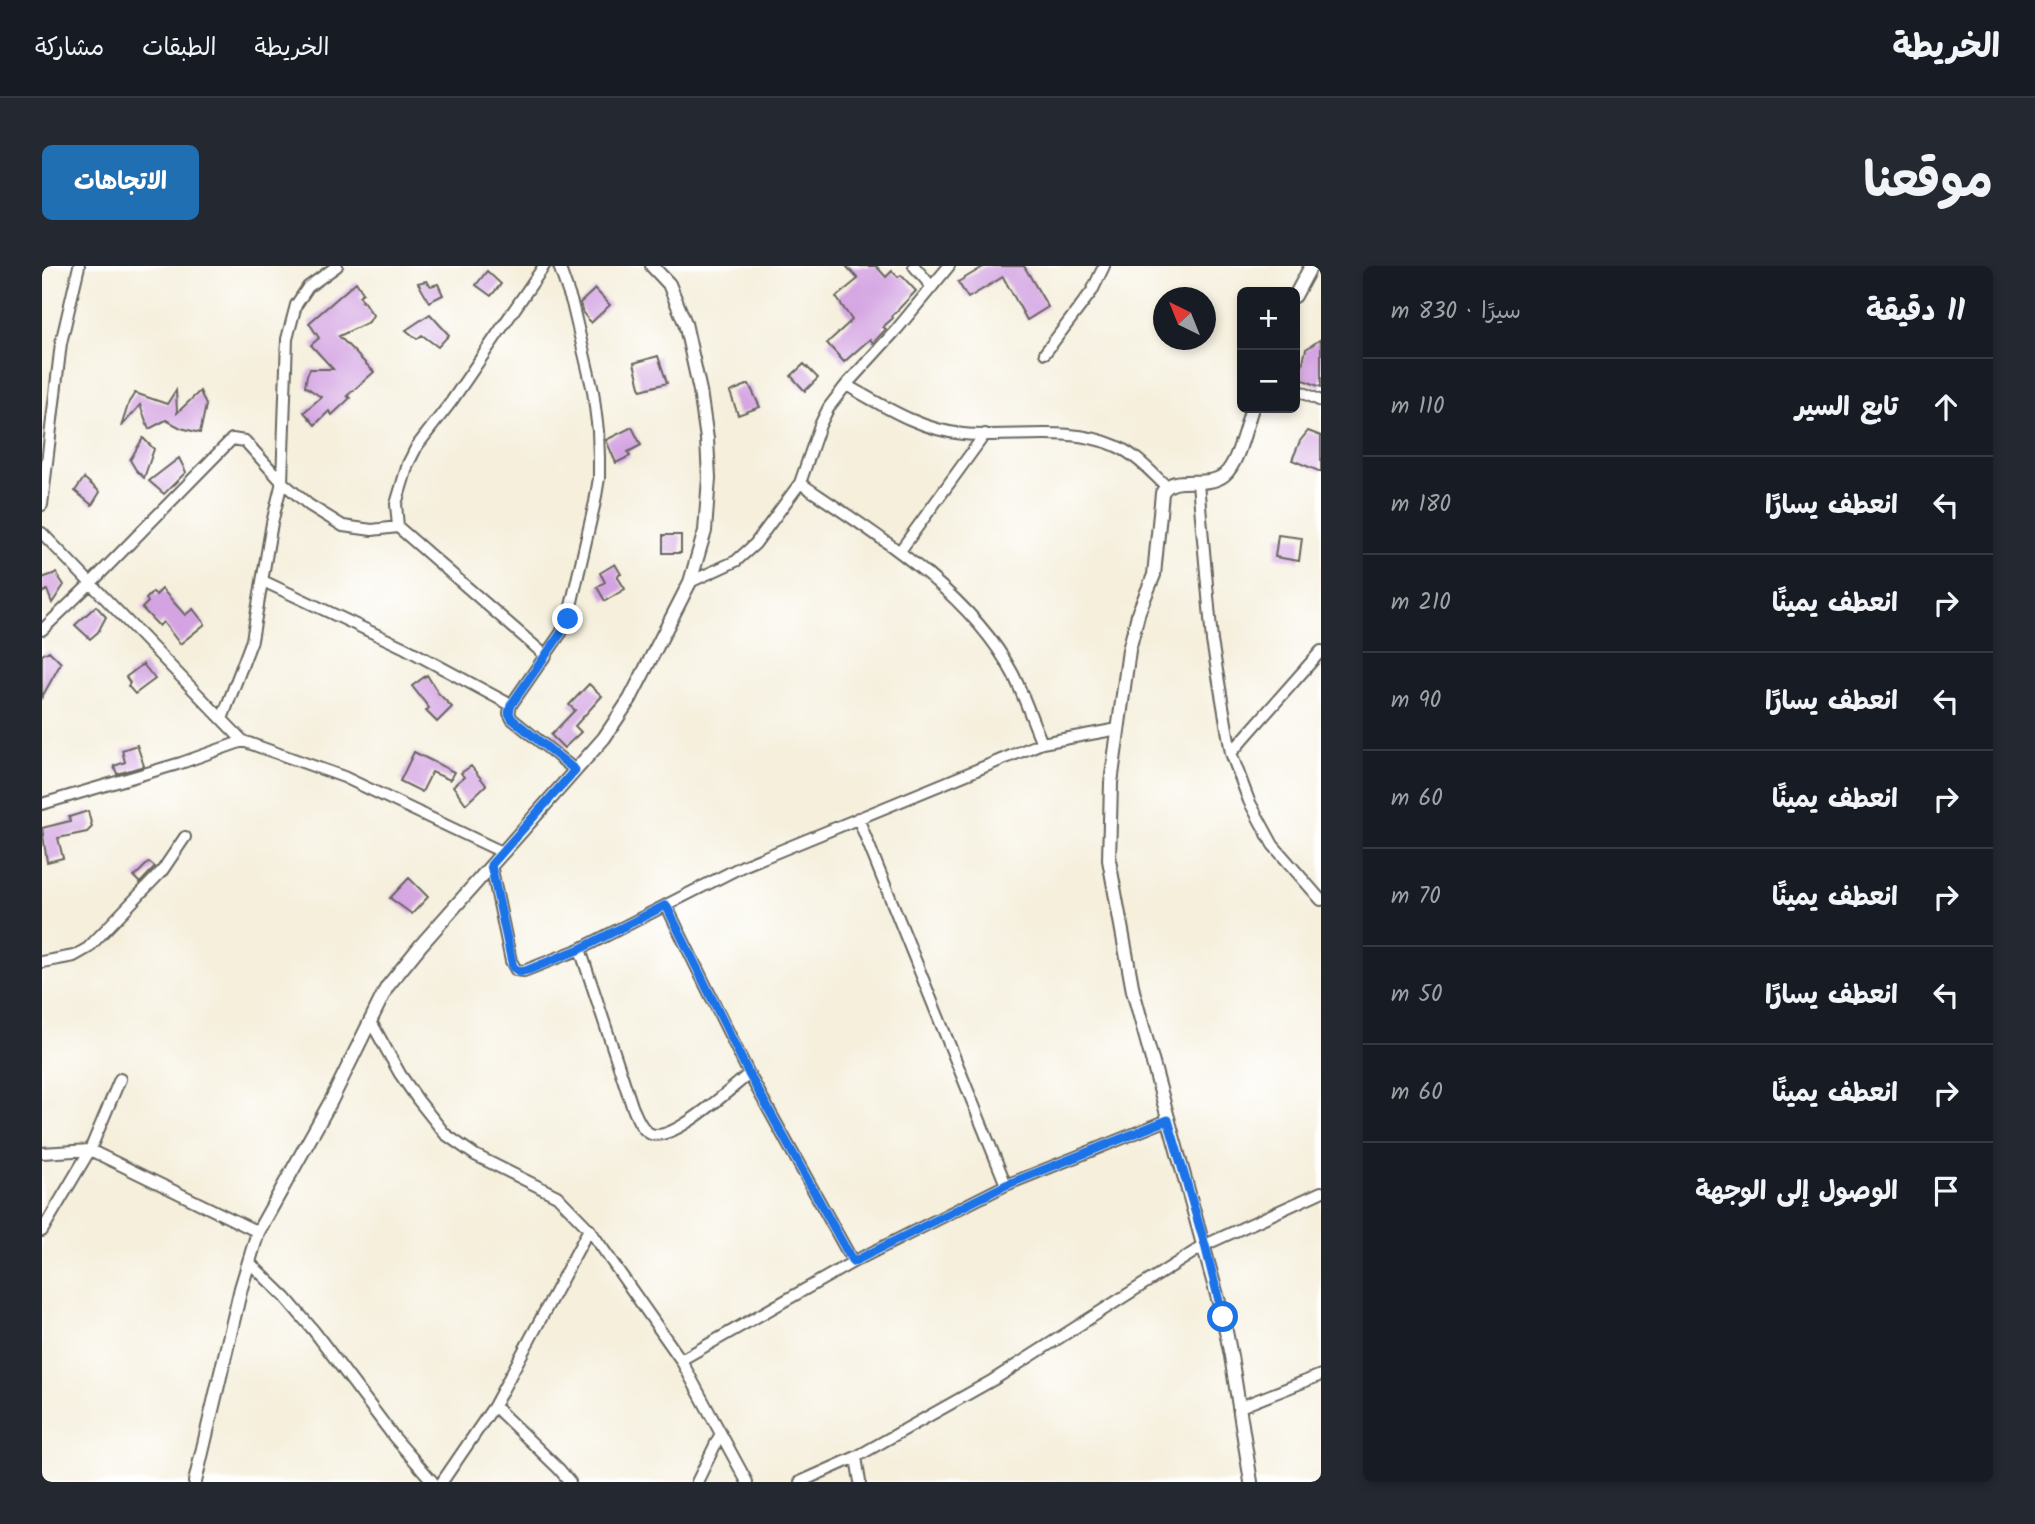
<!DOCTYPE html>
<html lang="ar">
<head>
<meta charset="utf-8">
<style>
	body { margin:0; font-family:Kalam,"Playpen Sans Arabic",sans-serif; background:#242831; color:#f1f3f6; direction:rtl }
	.controls { position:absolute; right:21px; top:21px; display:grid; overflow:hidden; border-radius:10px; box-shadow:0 4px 10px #0003 }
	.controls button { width:63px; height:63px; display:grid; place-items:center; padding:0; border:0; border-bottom:2px solid #363941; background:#171b24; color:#f1f3f6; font:35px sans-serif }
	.compass { position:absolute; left:1111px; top:21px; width:63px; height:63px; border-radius:50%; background:#171b24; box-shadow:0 4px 10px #0003; rotate:317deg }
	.stop { position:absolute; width:21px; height:21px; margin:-16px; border:5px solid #1a73e8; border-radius:50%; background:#fff }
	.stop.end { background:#1a73e8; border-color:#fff; box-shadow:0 2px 7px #0008 }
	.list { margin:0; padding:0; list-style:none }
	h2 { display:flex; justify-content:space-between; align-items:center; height:91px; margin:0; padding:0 28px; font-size:30px }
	h2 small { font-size:23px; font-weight:400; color:#9ea1a6 }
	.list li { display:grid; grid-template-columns:46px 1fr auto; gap:21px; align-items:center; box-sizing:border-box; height:98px; padding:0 28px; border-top:2px solid #363941 }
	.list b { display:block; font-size:26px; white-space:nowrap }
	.list em { font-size:23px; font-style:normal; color:#9ea1a6 }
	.icon { flex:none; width:38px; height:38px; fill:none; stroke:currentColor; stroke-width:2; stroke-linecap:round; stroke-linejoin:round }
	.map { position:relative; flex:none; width:1279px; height:1216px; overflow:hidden; direction:ltr; border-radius:10px }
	header { display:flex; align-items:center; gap:42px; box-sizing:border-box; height:98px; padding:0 35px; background:#171b24; border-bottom:2px solid #363941 }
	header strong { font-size:33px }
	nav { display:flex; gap:38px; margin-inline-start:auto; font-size:24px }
	.intro { display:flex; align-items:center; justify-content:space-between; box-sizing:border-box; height:168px; padding:0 42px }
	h1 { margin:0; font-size:49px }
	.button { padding:18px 32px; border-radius:10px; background:#1f6fb2; color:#fff; font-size:24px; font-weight:700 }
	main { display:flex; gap:42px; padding:0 42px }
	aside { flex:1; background:#171b24; border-radius:10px; box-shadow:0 4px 10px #0003 }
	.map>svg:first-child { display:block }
	.building { fill:#d4a4e2 }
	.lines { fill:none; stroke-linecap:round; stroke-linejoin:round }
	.minor-casing { stroke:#68665f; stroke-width:14 }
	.tertiary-casing { stroke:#68665f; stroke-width:16 }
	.minor { stroke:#fff; stroke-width:10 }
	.tertiary { stroke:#fff; stroke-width:12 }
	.route { stroke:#1a73e8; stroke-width:9 }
</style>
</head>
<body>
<header>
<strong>الخريطة</strong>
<nav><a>الخريطة</a><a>الطبقات</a><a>مشاركة</a></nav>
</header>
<div class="intro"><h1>موقعنا</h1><a class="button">الاتجاهات</a></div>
<main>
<aside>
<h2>11 دقيقة<small>سيرًا · 830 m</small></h2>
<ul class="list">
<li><svg class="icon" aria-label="ahead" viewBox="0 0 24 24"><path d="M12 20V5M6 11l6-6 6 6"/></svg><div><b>تابع السير</b></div><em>110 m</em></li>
<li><svg class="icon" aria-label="left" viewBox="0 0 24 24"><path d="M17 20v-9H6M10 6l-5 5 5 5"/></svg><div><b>انعطف يسارًا</b></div><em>180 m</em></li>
<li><svg class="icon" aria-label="right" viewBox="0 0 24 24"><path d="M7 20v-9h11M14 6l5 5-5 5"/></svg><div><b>انعطف يمينًا</b></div><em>210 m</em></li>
<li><svg class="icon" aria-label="left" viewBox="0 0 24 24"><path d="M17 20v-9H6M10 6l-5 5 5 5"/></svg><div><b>انعطف يسارًا</b></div><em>90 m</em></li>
<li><svg class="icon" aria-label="right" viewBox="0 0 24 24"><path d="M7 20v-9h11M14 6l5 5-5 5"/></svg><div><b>انعطف يمينًا</b></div><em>60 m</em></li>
<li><svg class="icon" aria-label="right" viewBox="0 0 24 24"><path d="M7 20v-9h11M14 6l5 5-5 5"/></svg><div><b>انعطف يمينًا</b></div><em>70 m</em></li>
<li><svg class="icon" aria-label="left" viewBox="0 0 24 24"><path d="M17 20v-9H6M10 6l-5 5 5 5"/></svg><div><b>انعطف يسارًا</b></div><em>50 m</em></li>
<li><svg class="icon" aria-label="right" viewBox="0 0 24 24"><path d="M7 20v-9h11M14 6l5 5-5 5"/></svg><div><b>انعطف يمينًا</b></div><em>60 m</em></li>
<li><svg class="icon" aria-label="arrive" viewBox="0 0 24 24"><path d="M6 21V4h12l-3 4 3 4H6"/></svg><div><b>الوصول إلى الوجهة</b></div></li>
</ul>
</aside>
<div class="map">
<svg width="1279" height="1216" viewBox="0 0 1279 1216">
	<rect width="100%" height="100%" fill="#fff"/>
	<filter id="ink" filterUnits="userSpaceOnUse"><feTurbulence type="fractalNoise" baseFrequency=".0143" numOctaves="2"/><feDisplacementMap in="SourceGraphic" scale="14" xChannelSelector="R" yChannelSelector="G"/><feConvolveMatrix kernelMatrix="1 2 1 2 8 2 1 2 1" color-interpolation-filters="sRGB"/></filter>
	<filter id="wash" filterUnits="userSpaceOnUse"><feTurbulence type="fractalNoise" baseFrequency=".00686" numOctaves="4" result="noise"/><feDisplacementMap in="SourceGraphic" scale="28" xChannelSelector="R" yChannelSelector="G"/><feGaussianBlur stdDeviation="1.57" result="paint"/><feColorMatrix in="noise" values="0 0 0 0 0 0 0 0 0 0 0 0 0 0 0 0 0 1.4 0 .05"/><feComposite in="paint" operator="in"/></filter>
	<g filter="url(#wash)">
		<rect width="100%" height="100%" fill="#f5efdc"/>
		<g id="blocks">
			<!-- building -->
			<path class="building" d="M 804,0 L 834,0 L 844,11 L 850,5 L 856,11 L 859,9 L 874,25 L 850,50 L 851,52 L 841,61 L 844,63 L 831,77 L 828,73 L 802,96 L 785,77 L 810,54 L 794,31 L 816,13 Z
				M 943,0 L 982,0 L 1006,41 L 985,54 L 961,11 L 926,32 L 916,16 Z
				M 445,5 L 459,18 L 449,30 L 434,19 Z
				M 384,15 L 389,20 L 396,18 L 401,29 L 387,36 L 376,17 Z
				M 314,16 L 321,27 L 317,30 L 321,34 L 319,36 L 321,35 L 331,49 L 327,56 L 297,70 L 332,106 L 305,130 L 308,132 L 290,149 L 287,145 L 273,159 L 262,146 L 279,131 L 263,120 L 265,109 L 268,103 L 291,103 L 269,79 L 277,72 L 267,57 Z
				M 553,23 L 568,39 L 549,57 L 541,47 L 538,37 Z
				M 388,48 L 407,69 L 396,81 L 380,69 L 375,73 L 364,64 Z
				M 1279,73 L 1279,121 L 1259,113 L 1258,108 L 1264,83 Z
				M 616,90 L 625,117 L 599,124 L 592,97 Z
				M 762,98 L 776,112 L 763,125 L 749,110 Z
				M 707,118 L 718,141 L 696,149 L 688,126 Z
				M 134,124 L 135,147 L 158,125 L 164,139 L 158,167 L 139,162 L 124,154 L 107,163 L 98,139 L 79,161 L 87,136 L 93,127 L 125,138 Z
				M 590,161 L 599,179 L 586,186 L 588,190 L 574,197 L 564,174 Z
				M 1266,165 L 1279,170 L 1279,206 L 1250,194 L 1258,175 Z
				M 101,172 L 112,183 L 102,212 L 94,204 L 88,194 Z
				M 137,192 L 144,206 L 122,228 L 107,215 Z
				M 42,212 L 58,226 L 50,239 L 33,225 Z
				M 621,269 L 639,269 L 639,287 L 621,287 Z
				M 1236,269 L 1260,272 L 1257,295 L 1233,291 Z
				M 573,298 L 579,308 L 575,310 L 583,323 L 563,335 L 555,321 L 563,316 L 558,307 Z
				M 14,307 L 22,319 L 10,337 L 5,324 L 0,327 L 0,312 Z
				M 120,323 L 143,349 L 151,343 L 163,358 L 138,378 L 121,356 L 117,360 L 100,342 L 106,336 L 104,333 L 111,326 L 114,329 Z
				M 54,340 L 64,351 L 56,366 L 48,373 L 33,359 Z
				M 7,385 L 19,397 L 0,431 L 0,389 Z
				M 101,398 L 113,413 L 93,428 L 86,420 L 88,417 L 84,411 Z
				M 385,409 L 396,427 L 410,441 L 395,456 L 384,445 L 387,442 L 370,420 Z
				M 547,418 L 560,430 L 533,460 L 539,466 L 522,482 L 509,469 L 533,444 L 527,439 Z
				M 95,479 L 102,500 L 75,508 L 72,500 L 83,496 L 80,484 Z
				M 372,486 L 412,506 L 408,514 L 390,506 L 380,526 L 358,515 Z
				M 429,500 L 444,519 L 424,538 L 411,520 L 422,511 L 419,507 Z
				M 46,545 L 50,561 L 45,566 L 16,572 L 21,592 L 5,596 L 0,562 L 28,555 L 27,551 Z
				M 107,596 L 113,601 L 98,617 L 92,611 Z
				M 367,612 L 386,631 L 370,648 L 348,632 Z"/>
		</g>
	</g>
	<g filter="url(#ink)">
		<use href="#blocks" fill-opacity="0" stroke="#68665f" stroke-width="2"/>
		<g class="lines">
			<!-- minor casing -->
			<g class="minor-casing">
				<path id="minor" d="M 517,0 L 530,37 L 551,125 L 556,165 L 557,192 L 557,212 L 553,236 L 526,353 L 519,367 L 469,439 L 467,447 L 470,453 L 533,504
					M 872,0 L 890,21
					M 1003,87 L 1050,25 L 1062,0
					M 804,119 C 840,139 878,164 921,168 C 971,173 1026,159 1074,180 C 1093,188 1109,206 1124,220
					M 1253,123 L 1279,135
					M 758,217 C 832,267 928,326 971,408 C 982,430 990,454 1000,477
					M 1156,217 L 1170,375 L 1189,487 L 1207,535 L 1231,579 L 1279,634
					M 0,239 L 19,77 L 37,0
					M 356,261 L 354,238 L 366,198 L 375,180 L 409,136 L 502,0
					M 0,267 L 201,475 L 302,511 L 460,586
					M 858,285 L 943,168
					M 221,315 L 363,382 L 469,439
					M 648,316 L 694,295 L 713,278 L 758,217 L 778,159 L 787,141 L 804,119 L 855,63 L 907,0
					M 0,364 L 49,317 L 190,173 L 203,175 L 240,216 L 267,239 L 301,260 L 330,264 L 356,261 L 504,390
					M 180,453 L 210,374 L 230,257 L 240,216 L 245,73 L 254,39 L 266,21 L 295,0
					M 1189,487 L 1279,385
					M 0,538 L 139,497 L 201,475
					M 816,552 L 964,919
					M 449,599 L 469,695 L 474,704 L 482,705 L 538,683 L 701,600 L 1000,477 L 1076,463
					M 624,639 L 707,808 L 811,996
					M 538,683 L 590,840 C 594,849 598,862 607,867 C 628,880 689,822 707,808
					M 0,696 L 32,690 L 46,682 L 120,605 L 143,571
					M 328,754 L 358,808 L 376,834 L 403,868 L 433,889 L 515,930 L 547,963 L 639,1094 L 705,1216
					M 78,813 L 48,884 L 216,966
					M 0,887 L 48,884
					M 0,965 L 48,884
					M 207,996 L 244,1032 L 272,1065 L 352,1171 L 391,1216
					M 639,1094 L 811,996 L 964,919 L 1126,854
					M 452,1140 L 517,1203 L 528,1216
					M 1198,1141 L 1279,1109
					M 814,1191 L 818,1216
					M 400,1216 L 452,1140 L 547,963
					M 655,1216 L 678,1169
					M 758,1216 L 814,1191 L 951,1114 L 1163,979 L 1279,926"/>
			</g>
			<!-- tertiary casing -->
			<g class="tertiary-casing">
				<path id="tertiary" d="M 1253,30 L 1269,0
					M 153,1216 L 199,1022 L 216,966 L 289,835 L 345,721 L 379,679 L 562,472 L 588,433 L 648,316 L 663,265 L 667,212 L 665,173 L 658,125 L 643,57 L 627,18 L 610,0
					M 1209,1216 L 1189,1090 L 1181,1051 L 1091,725 L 1067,594 L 1069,517 L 1087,384 L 1097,345 L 1112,309 L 1120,227 C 1131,206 1163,224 1182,209 C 1196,198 1204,159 1210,142"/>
			</g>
			<!-- minor -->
			<use href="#minor" class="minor"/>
			<!-- tertiary -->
			<use href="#tertiary" class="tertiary"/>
		</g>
	</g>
	<g class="lines" filter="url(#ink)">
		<!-- route -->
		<path class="route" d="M 526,353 L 519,367 L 469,439 L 467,447 L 470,453 L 533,504 L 449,599 L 471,701 L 478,706 L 486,704 L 538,683 L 624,639 L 707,808 L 811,996 L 964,919 L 1126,854 L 1163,979 L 1181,1051"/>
	</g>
</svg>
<div class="controls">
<button>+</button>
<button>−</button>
</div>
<svg class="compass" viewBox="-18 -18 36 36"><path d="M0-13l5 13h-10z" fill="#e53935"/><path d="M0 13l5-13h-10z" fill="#9ea1a6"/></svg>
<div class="stop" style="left:1181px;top:1051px"></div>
<div class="stop end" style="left:526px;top:353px"></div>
</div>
</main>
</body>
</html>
